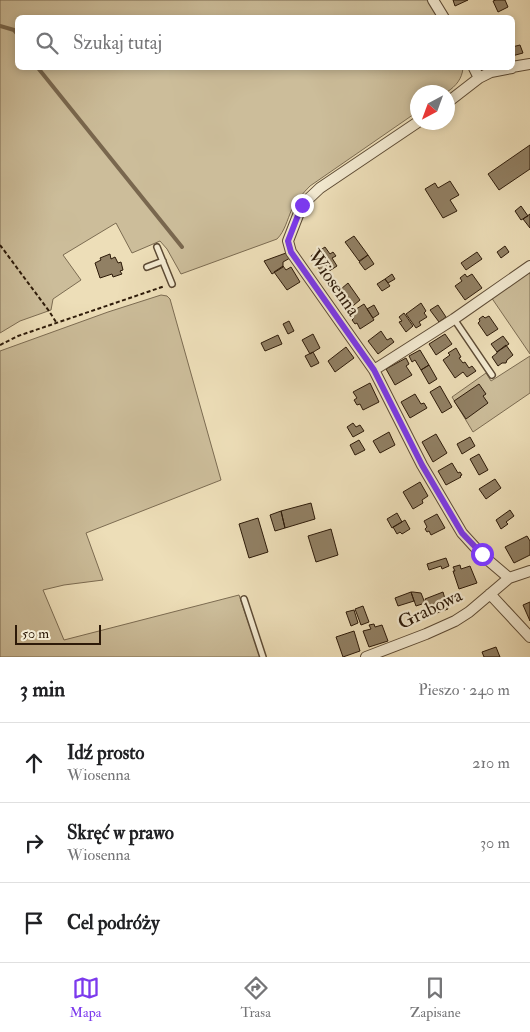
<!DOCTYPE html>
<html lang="pl">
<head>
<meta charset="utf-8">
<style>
	body { margin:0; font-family:"IM FELL Double Pica",serif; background:#f2f2f2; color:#202124 }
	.compass { position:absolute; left:410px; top:85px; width:45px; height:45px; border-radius:50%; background:#fff; box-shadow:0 2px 8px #0003; rotate:221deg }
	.scale { position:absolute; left:15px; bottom:12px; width:86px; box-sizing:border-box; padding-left:5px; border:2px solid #2d1a09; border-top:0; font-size:14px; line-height:18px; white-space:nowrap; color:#2d1a09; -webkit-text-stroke:4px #f3ead1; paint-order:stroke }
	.stop { position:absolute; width:15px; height:15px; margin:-11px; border:4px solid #7c3aed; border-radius:50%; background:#fff }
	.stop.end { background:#7c3aed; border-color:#fff; box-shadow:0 1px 5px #0008 }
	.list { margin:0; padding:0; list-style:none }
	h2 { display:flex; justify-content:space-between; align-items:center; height:65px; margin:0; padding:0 20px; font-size:21px }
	h2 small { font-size:16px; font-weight:400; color:#757577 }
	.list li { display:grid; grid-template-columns:32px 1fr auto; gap:15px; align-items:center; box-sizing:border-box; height:80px; padding:0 20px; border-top:1px solid #e0e0e0 }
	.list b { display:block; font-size:19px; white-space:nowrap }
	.list p { margin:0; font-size:16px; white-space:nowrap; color:#757577 }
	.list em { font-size:16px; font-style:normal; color:#757577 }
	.icon { flex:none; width:28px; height:28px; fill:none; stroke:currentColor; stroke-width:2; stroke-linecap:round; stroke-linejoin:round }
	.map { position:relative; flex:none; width:530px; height:657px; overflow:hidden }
	.search { position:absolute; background:#fff; box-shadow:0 2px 8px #0003; left:15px; right:15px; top:15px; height:55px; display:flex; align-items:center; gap:12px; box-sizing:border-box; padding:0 18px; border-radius:8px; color:#757577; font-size:19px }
	.sheet { height:305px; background:#fff }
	nav { display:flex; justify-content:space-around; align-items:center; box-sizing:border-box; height:70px; border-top:1px solid #e0e0e0; background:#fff; font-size:14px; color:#757577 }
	nav a { display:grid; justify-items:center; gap:2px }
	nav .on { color:#7c3aed }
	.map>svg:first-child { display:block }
	.green { fill:#ccbd9a; stroke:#7c6c52 }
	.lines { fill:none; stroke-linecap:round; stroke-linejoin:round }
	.stream { stroke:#79674e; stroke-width:4 }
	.building { fill:#918064; stroke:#2d1a09 }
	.service-casing { stroke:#5d4b35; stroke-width:8 }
	.minor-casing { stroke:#5d4b35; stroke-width:12 }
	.path { stroke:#2d1a09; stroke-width:2; stroke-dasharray:4 2.5; stroke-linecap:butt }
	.service { stroke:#f3ead1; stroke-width:5 }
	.minor { stroke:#f3ead1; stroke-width:10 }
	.route { stroke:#7c3aed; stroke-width:6 }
	.labels { text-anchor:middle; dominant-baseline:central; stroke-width:4.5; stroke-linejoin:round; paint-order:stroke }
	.street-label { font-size:19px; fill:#2d1a09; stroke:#f3ead1 }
</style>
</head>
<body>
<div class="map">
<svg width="530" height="657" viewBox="0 0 530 657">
	<rect width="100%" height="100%" fill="#eddeb8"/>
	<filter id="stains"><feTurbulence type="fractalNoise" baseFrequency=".004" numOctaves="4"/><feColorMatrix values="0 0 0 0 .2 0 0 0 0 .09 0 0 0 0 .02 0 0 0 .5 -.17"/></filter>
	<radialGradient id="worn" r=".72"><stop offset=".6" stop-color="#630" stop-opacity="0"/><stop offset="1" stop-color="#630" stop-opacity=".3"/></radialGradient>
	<!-- green -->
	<path class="green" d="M 0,0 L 427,0 L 438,17 L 18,18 L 18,68 L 463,68 C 462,79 456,86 447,92 L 418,92 L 417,112 L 310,186 C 303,193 297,200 292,209 C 287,220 285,231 277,239 L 181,274 L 167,249 L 160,241 L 132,253 L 116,223 L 63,255 L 81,280 L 53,299 L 51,310 L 20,321 L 0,333 Z
		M 529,273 L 530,274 L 530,354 L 491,297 Z
		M 161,295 L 167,296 L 170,299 L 221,480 L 86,533 L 103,580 L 64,585 L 43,590 L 64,640 L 239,595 L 260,657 L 0,657 L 0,351 L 108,312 Z
		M 530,356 L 530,393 L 473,432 L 452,397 L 486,373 L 491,381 Z"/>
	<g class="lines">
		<!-- stream -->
		<path class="stream" d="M 0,26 L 14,30 L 18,35
			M 38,68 L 182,247"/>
	</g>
	<!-- building -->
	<path class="building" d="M 453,0 L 468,0 L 455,6 Z
		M 496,0 L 505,0 L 508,7 L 498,12 L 493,1 Z
		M 520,45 L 523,53 L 512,56 L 512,47 Z
		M 530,145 L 530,169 L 499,190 L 488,174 Z
		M 450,181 L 459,195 L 450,200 L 457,211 L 443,218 L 425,189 L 435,183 L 438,188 Z
		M 521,206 L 528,216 L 521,220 L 515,211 Z
		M 530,214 L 530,228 L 523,219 Z
		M 354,236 L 368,255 L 359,261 L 345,242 Z
		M 505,246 L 509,252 L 501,258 L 497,252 Z
		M 325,247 L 330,254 L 333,252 L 336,256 L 332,258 L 337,266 L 323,275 L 311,256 Z
		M 477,252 L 482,259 L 466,270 L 461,263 Z
		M 286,253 L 290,258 L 283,262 L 283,267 L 272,274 L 264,261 Z
		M 110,254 L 111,259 L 115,257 L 118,263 L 121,262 L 123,270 L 120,271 L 122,274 L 113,277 L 112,274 L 100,278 L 95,263 L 101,260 L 100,258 Z
		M 368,255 L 374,264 L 365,270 L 359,262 Z
		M 283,266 L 286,270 L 291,267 L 300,282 L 287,290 L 274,272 Z
		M 392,274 L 395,279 L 388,283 L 385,279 Z
		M 465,274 L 467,277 L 472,274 L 482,288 L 465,300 L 455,286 L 462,281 L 460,278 Z
		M 385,279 L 390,286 L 382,291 L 377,284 Z
		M 348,283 L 360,300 L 348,310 L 337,296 L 343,292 L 341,289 Z
		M 421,303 L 426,311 L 424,313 L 427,317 L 419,322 L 421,325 L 416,328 L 406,314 Z
		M 364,304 L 374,320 L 360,329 L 357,323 L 355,324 L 352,320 L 354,318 L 350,313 Z
		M 374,305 L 379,314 L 373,318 L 367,309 Z
		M 438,305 L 446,317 L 439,322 L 430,310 Z
		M 404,313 L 413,326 L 406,332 L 399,322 L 402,321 L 399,317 Z
		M 483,316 L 485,318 L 489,316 L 498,329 L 487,336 L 478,323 L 480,321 L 479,319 Z
		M 289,321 L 294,331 L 288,334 L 283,324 Z
		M 381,331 L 387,340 L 391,338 L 394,342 L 378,354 L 368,341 Z
		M 313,334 L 320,348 L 310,354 L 302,340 Z
		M 445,334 L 452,344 L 436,355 L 429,344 Z
		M 278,335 L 282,344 L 265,351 L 261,343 Z
		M 503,336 L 509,344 L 497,352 L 491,344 Z
		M 506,345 L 513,355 L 507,360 L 506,363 L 502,363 L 498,366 L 492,357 L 497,353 L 497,352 Z
		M 346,347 L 354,358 L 335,372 L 328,361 Z
		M 456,348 L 461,357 L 459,358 L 463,363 L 465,362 L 469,368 L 472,366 L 476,371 L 467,377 L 463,372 L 455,378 L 443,360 L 450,355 L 448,353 Z
		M 420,350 L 429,365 L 421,370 L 415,360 L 412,362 L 409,356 Z
		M 313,352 L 319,363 L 311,367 L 305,356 Z
		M 406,358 L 409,364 L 406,366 L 412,375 L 395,385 L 386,369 Z
		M 429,365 L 437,379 L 429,384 L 421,370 Z
		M 370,383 L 379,402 L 363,410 L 360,404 L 357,405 L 354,400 L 357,398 L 353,392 Z
		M 479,384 L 486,394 L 483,396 L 488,403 L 466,419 L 454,401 Z
		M 440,386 L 452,407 L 442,413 L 430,392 Z
		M 415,394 L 421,404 L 424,403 L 427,408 L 410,418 L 401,402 Z
		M 353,423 L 356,427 L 360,425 L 364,431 L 353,437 L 347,427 Z
		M 389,432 L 395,445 L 380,453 L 373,441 Z
		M 436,434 L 447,453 L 433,462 L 422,442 Z
		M 470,437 L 475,446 L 462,454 L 457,444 Z
		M 359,440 L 365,450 L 355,455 L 350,445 Z
		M 479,454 L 488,470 L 479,475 L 470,459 Z
		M 452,463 L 458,473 L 460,472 L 462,475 L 460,476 L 461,477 L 446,485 L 438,471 Z
		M 495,479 L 501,488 L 486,499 L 479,489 Z
		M 420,482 L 428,496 L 422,500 L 423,503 L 413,509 L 403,492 Z
		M 311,503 L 315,519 L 285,528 L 281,511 Z
		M 510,510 L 514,516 L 506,522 L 508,524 L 501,529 L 496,520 Z
		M 281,511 L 285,528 L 275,531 L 270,515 Z
		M 397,513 L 402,522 L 392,528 L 387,519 Z
		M 437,514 L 445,528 L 431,535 L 429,531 L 427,532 L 425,529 L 427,527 L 424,521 Z
		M 258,518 L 268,552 L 249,558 L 239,524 Z
		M 405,520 L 410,529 L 402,534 L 400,532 L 397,534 L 393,527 Z
		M 331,529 L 338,555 L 316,562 L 308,536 Z
		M 527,536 L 530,541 L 530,555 L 514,563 L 505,547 Z
		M 446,558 L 449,566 L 442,569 L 441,566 L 429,570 L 427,564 Z
		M 460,565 L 461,569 L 470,566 L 477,583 L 459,589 L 453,571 L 455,571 L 453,567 Z
		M 411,592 L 414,601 L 398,606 L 395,598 Z
		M 411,592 L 413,592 L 421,593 L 425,603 L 416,606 Z
		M 443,592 L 448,609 L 434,614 L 431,605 L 428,605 L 425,599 Z
		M 530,602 L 530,621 L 523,605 Z
		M 363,606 L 369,622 L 361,625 L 355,609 Z
		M 354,610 L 358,623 L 351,626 L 346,612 Z
		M 374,624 L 375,627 L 382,625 L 388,641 L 369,647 L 363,631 L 371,629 L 369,625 Z
		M 354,631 L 360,651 L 343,657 L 336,637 Z
		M 496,647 L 500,657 L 484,657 L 482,652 Z"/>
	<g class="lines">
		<!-- service casing -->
		<g class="service-casing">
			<path id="service" d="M 157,247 L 172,284
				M 147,267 L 163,261
				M 454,319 L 492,375
				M 244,599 L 263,657"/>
		</g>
		<!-- minor casing -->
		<g class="minor-casing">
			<path id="minor" d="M 433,0 L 444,18
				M 512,67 L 530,64
				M 474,68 L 479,78
				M 448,102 L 479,78 L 491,72 L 512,68
				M 418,122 L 320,188 L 302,205 L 288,241 L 291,252 L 374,370 L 422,465 L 462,533 L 482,555 L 509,578
				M 374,370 L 454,319 L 530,266
				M 490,594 L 530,637
				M 366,657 L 426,634 L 455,621 L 469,612 L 509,578 L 530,571"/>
		</g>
		<!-- path -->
		<path class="path" d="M 0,245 L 49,311 L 56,322
			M 0,345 L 18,336 L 165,286"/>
		<!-- service -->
		<use href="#service" class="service"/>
		<!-- minor -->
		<use href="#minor" class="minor"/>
	</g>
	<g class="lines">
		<!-- route -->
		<path class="route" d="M 302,205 L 288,241 L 291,252 L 374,370 L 422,465 L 462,533 L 482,554"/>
	</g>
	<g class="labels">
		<!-- street labels -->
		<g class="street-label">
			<text transform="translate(334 283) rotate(55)">Wiosenna</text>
			<text transform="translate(430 609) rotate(-26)">Grabowa</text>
		</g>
	</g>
	<rect width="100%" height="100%" filter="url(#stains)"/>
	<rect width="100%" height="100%" fill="url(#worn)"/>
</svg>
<svg class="compass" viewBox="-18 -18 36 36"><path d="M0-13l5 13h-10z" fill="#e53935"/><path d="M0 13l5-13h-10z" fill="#757577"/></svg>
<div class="scale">50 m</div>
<div class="stop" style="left:482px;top:554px"></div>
<div class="stop end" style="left:302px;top:205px"></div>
<div class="search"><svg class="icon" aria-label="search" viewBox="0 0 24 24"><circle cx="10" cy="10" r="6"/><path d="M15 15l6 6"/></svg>Szukaj tutaj</div>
</div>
<section class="sheet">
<h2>3 min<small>Pieszo · 240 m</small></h2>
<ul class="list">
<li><svg class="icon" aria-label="ahead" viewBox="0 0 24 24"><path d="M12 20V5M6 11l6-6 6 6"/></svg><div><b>Idź prosto</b><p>Wiosenna</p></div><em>210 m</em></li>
<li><svg class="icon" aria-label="right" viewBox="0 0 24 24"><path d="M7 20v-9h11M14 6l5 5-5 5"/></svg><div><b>Skręć w prawo</b><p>Wiosenna</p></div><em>30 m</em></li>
<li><svg class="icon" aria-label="arrive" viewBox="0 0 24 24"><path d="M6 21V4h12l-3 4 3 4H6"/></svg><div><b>Cel podróży</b></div></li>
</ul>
</section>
<nav>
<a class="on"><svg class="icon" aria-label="map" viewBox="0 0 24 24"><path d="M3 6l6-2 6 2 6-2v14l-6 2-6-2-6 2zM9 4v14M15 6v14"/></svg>Mapa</a>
<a><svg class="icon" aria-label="directions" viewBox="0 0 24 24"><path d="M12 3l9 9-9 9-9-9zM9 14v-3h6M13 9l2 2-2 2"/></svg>Trasa</a>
<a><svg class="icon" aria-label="saved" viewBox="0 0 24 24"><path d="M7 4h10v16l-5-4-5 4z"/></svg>Zapisane</a>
</nav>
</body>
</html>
